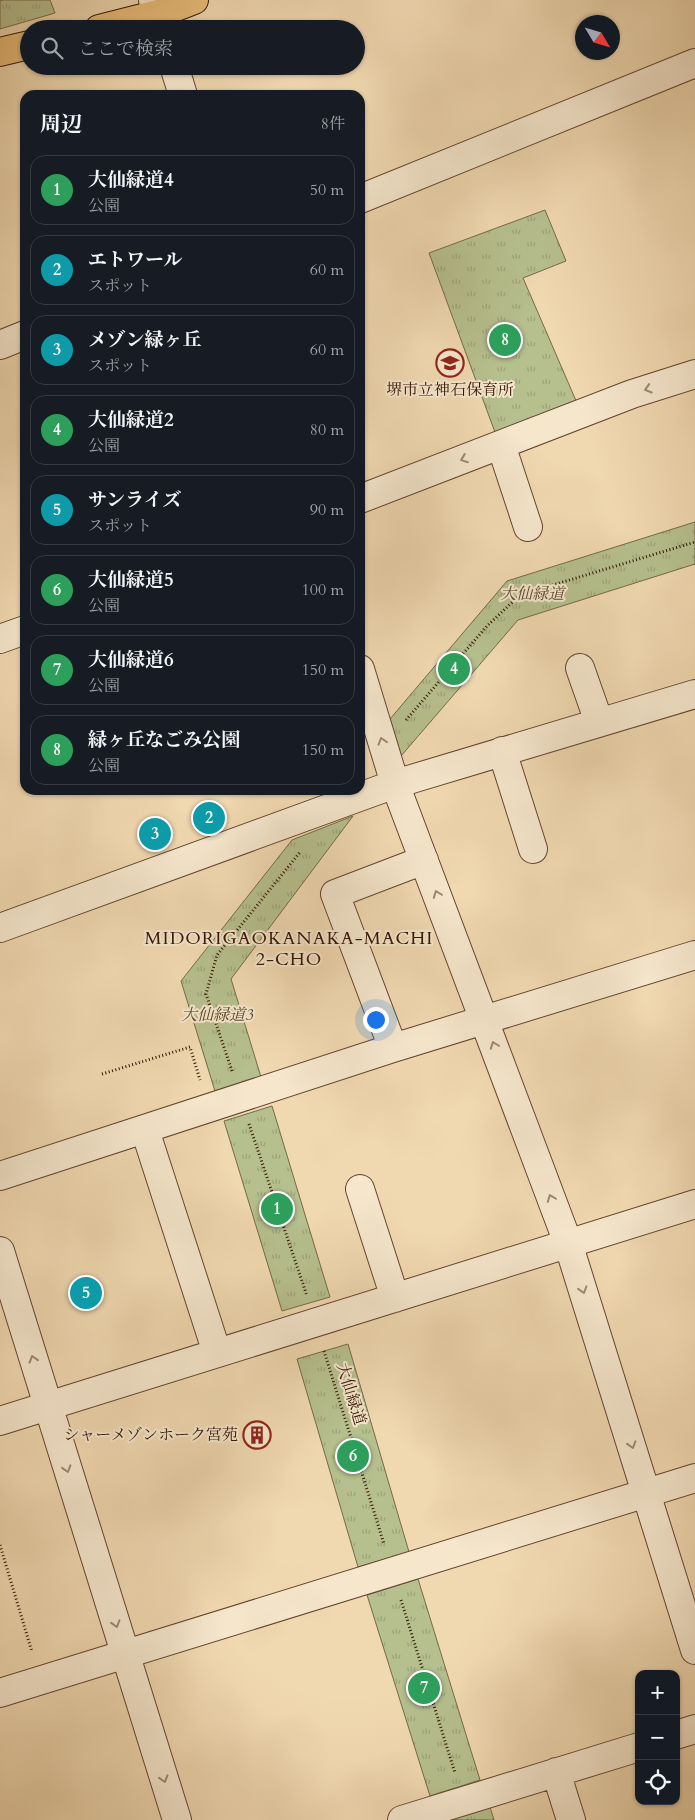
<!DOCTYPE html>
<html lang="ja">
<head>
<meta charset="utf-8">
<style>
	body { margin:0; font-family:Cardo,"Noto Serif JP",serif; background:#242831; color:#f1f3f6 }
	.controls { position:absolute; right:15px; bottom:15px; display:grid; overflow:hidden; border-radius:10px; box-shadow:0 1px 4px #0004 }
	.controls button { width:45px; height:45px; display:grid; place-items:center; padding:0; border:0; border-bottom:1px solid #363941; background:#171b24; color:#f1f3f6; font:25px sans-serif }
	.compass { position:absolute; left:575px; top:15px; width:45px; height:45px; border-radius:50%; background:#171b24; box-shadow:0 1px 4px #0004; rotate:128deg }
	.you { position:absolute; left:375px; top:1019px; width:18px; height:18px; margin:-12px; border:4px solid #fff; border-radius:50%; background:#1a73e8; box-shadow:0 0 0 8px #1a73e833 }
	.badge { display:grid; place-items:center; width:32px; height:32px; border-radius:50%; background:#db2777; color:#fff; font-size:16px; font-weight:700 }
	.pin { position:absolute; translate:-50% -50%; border:2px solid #fff; box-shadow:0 1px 5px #0006 }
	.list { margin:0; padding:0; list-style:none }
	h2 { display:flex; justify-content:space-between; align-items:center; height:65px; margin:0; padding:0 20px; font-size:21px }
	h2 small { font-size:16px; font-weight:400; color:#9ea1a6 }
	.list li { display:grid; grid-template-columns:32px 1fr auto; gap:15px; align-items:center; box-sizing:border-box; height:70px; margin:0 10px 10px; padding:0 10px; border:1px solid #363941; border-radius:15px }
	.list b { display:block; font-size:19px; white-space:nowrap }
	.list p { margin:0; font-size:16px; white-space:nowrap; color:#9ea1a6 }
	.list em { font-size:16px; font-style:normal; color:#9ea1a6 }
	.icon { flex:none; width:28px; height:28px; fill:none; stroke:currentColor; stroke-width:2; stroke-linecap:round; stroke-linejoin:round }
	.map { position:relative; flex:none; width:695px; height:1820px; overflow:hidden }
	.search { position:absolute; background:#171b24; box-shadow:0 1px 4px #0004; left:20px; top:20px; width:345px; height:55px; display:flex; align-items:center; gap:12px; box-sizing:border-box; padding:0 18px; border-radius:28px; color:#9ea1a6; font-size:19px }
	.panel { position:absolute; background:#171b24; box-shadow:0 1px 4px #0004; left:20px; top:90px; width:345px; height:705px; border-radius:15px }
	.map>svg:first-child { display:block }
	.grass { fill:url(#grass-tufts); stroke:#756a49 }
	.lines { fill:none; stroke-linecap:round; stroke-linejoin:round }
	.minor-casing { stroke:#63452f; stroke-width:30 }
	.major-casing { stroke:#341404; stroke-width:30 }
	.path { stroke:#341404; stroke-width:3; stroke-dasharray:1 2.5; stroke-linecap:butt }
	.minor { stroke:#f5e6cc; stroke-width:28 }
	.major { stroke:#e8bc78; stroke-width:28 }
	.oneway { stroke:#9e8872 }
	.labels { text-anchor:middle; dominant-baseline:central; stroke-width:4; stroke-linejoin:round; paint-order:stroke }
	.poi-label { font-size:16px; fill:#341404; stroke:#f5e6cc }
	.park-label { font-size:16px; font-style:italic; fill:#5b472d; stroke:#f5e6cc }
	.street-label { font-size:16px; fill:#341404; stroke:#f5e6cc }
	.neighbourhood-label { font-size:18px; letter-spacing:1px; fill:#341404; stroke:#f5e6cc }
</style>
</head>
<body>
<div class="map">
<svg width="695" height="1820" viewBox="0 0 695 1820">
	<defs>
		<pattern id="grass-tufts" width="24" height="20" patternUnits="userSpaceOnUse" patternTransform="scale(1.25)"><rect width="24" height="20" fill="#b6bf8e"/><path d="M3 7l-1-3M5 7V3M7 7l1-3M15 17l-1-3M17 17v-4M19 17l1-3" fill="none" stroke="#9da379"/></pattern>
	</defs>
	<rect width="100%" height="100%" fill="#f0d8b0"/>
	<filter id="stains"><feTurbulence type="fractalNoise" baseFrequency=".004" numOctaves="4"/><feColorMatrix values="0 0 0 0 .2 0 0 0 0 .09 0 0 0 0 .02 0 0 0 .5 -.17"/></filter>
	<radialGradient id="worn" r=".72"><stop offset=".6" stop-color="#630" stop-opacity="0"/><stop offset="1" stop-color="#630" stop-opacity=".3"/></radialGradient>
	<!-- grass -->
	<path class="grass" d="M 3,0 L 50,0 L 55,13 L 0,29 L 0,1 Z
		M 545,210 L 566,261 L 523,278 L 577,403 L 496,435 L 429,253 Z
		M 695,522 L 695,564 L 518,620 L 401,756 L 390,719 L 507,581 Z
		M 353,816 L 231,979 L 261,1077 L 215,1091 L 181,981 L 292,840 Z
		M 272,1106 L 330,1297 L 282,1311 L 224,1121 Z
		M 348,1344 L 409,1552 L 358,1567 L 297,1359 Z
		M 418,1579 L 480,1780 L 430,1796 L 367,1595 Z
		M 490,1807 L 494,1820 L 449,1820 Z"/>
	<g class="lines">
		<!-- minor casing -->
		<g class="minor-casing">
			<path id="minor" d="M 153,0 L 162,29
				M 174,66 L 183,95
				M 360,199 L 695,63
				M 0,345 L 25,335
				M 501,445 L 528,527
				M 360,499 L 632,394 L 695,374
				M 0,639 L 25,630
				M 580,668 L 599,722
				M 360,669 L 395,784 L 568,1243 L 695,1650
				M 502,751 L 533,849
				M 0,928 L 395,784 L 695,694
				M 393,1048 L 335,894 L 424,860
				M 145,1130 L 217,1353
				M 0,1176 L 393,1048 L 695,955
				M 360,1189 L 395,1298
				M 0,1251 L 177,1820
				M 0,1421 L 695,1204
				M 0,1693 L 695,1478
				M 676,1735 L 695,1729
				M 556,1772 L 571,1820
				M 402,1820 L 639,1747"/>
		</g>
		<!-- major casing -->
		<g class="major-casing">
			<path id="major" d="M 99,29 L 158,14 L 194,0
				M 0,52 L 29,45"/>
		</g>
		<!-- path -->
		<path class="path" d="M 406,720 L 487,626 L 520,595 L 695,542
			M 232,1071 L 206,994 L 217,955 L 301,851
			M 102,1074 L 190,1047 L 200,1080
			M 249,1124 L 307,1296
			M 324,1351 L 384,1544
			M 0,1545 L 32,1652
			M 401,1600 L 455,1773"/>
		<!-- minor -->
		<use href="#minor" class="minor"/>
		<!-- major -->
		<use href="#major" class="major"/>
	</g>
	<!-- one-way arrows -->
	<defs><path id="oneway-chevron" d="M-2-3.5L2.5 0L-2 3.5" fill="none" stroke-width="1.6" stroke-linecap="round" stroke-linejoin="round" transform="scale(1.25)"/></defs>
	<g class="oneway">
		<use href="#oneway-chevron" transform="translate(648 389) rotate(163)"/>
		<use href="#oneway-chevron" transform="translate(464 459) rotate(159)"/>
		<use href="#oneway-chevron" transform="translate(382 741) rotate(-107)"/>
		<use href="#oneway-chevron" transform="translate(437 894) rotate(-111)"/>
		<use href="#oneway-chevron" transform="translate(494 1045) rotate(-111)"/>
		<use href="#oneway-chevron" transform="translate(551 1198) rotate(-111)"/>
		<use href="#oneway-chevron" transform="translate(583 1290) rotate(73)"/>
		<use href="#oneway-chevron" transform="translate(33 1359) rotate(-107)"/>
		<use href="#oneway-chevron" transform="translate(632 1445) rotate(73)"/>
		<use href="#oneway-chevron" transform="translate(67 1469) rotate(73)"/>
		<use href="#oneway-chevron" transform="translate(116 1624) rotate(73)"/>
		<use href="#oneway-chevron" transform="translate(164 1779) rotate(73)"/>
	</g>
	<!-- icons -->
	<defs>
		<g id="school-ring" transform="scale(1.4375)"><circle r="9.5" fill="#f5e6cc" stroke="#8f2418" stroke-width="1.5"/><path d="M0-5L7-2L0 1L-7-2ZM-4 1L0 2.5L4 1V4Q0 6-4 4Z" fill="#8f2418"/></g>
		<g id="building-ring" transform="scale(1.4375)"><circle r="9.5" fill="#f5e6cc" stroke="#8f2418" stroke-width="1.5"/><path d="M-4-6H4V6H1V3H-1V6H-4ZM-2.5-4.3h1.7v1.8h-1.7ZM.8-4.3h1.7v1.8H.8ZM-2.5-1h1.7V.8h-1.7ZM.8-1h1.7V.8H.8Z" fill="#8f2418"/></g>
	</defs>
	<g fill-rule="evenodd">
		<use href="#school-ring" x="450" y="363"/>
		<use href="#building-ring" x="257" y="1435"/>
	</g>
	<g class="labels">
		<!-- poi labels -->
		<g class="poi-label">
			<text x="450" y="390">堺市立神石保育所</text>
			<text x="238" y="1435" text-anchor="end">シャーメゾンホーク宮苑</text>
		</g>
		<!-- park labels -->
		<g class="park-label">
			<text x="532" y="594">大仙緑道</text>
			<text x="217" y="1015">大仙緑道3</text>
		</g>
		<!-- street labels -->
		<g class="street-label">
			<text transform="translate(351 1394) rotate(73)">大仙緑道</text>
		</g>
		<!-- neighbourhood labels -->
		<g class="neighbourhood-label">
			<text x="289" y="938">MIDORIGAOKANAKA-MACHI<tspan x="289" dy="21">2-CHO</tspan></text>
		</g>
	</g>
	<rect width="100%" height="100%" filter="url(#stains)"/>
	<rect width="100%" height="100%" fill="url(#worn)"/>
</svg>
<div class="controls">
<button>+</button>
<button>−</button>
<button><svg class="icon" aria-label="locate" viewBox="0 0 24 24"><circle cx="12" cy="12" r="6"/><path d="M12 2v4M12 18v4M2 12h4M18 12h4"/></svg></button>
</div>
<svg class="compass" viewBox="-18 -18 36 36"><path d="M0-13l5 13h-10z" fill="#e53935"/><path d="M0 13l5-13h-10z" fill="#9ea1a6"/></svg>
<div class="you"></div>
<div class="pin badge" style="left:277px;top:1209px;background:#2e9e5b">1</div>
<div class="pin badge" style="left:209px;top:818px;background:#0f9aa8">2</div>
<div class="pin badge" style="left:155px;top:834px;background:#0f9aa8">3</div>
<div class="pin badge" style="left:454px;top:669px;background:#2e9e5b">4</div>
<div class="pin badge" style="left:86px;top:1293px;background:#0f9aa8">5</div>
<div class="pin badge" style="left:353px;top:1456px;background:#2e9e5b">6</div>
<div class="pin badge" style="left:424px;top:1688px;background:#2e9e5b">7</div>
<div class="pin badge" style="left:505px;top:340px;background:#2e9e5b">8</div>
<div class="search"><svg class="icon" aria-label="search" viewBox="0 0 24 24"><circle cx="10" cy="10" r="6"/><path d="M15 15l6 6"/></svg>ここで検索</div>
<section class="panel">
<h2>周辺<small>8件</small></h2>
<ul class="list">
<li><span class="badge" style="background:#2e9e5b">1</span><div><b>大仙緑道4</b><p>公園</p></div><em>50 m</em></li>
<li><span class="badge" style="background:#0f9aa8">2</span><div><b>エトワール</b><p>スポット</p></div><em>60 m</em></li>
<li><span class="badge" style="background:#0f9aa8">3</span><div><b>メゾン緑ヶ丘</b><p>スポット</p></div><em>60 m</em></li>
<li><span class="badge" style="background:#2e9e5b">4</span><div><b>大仙緑道2</b><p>公園</p></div><em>80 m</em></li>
<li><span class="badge" style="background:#0f9aa8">5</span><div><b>サンライズ</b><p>スポット</p></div><em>90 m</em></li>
<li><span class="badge" style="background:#2e9e5b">6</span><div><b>大仙緑道5</b><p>公園</p></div><em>100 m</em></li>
<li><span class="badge" style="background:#2e9e5b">7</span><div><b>大仙緑道6</b><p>公園</p></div><em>150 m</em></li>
<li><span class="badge" style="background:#2e9e5b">8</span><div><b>緑ヶ丘なごみ公園</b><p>公園</p></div><em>150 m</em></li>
</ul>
</section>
</div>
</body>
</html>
